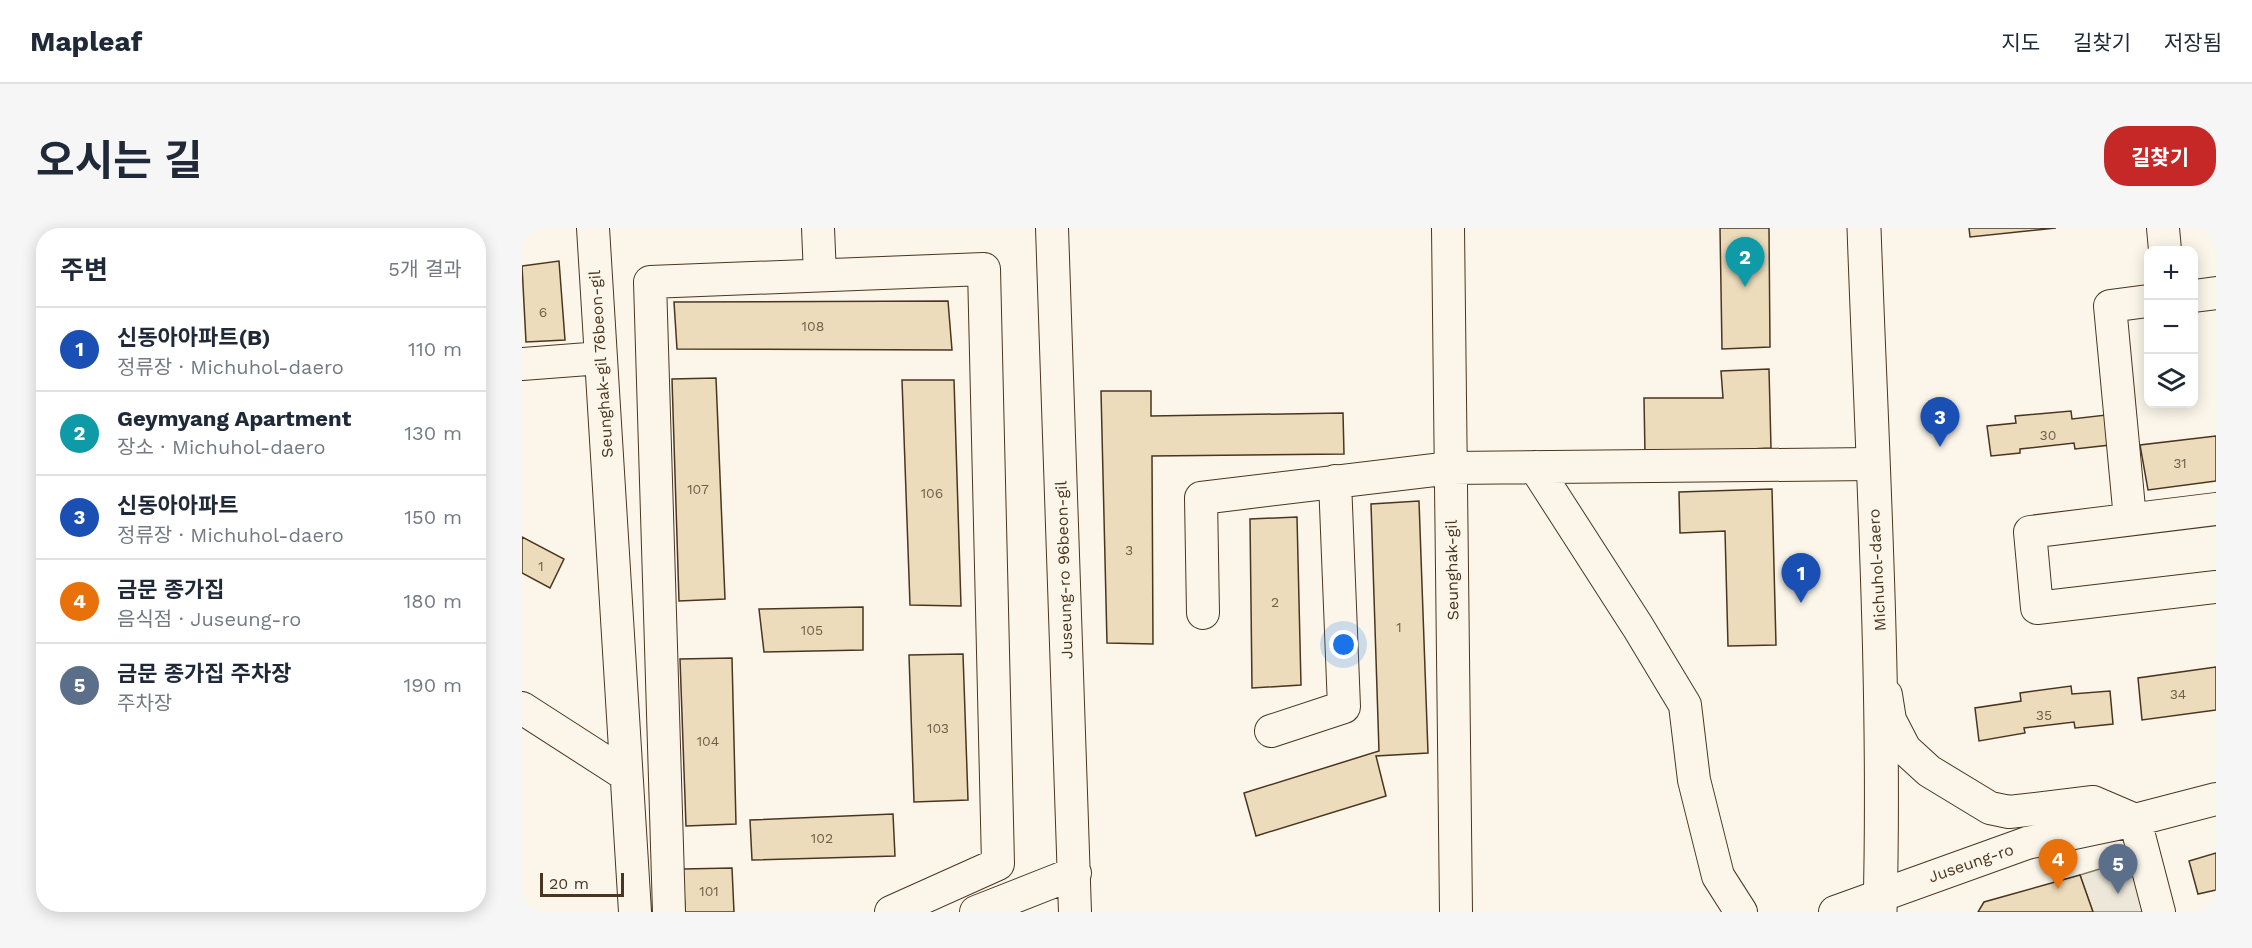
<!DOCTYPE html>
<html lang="ko">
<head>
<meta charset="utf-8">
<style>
	body { margin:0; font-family:"Work Sans","Noto Sans KR",sans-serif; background:#f6f6f7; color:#1f2937 }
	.controls { position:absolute; right:18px; top:18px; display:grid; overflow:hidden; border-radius:12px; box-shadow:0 3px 15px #0003 }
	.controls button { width:54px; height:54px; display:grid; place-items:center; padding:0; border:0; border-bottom:2px solid #e0e1e3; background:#fff; color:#1f2937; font:30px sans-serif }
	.scale { position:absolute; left:18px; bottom:15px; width:84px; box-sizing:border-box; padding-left:6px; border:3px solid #4a3520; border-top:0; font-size:16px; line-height:21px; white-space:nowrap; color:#4a3520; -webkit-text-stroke:4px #fbf6e9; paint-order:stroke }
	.you { position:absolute; left:822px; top:417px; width:21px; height:21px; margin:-15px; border:4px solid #fff; border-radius:50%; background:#1a73e8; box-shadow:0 0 0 9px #1a73e833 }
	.badge { display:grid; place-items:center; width:39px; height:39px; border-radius:50%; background:#c62828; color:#fff; font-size:20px; font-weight:700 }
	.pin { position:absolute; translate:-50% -50px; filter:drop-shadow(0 2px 3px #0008) }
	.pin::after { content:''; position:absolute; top:32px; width:21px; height:18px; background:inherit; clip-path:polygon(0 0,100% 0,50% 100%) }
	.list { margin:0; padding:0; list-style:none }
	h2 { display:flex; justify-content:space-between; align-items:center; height:78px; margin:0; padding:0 24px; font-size:26px }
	h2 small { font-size:20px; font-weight:400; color:#747a83 }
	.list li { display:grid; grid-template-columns:39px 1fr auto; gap:18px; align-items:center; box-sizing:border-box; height:84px; padding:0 24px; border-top:2px solid #e0e1e3 }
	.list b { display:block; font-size:22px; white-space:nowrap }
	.list p { margin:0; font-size:20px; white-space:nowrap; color:#747a83 }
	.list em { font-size:20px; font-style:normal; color:#747a83 }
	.icon { flex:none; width:33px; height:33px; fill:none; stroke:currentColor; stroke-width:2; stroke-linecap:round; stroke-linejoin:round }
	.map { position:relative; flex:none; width:1694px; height:684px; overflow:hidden; border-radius:24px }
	header { display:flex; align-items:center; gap:36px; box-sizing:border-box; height:84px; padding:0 30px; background:#fff; border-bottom:2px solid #e0e1e3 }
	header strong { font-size:28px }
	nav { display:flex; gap:33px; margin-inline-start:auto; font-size:21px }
	.intro { display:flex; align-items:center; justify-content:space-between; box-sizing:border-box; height:144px; padding:0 36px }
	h1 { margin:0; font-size:42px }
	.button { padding:15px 27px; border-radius:24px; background:#c62828; color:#fff; font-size:21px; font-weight:700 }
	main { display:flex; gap:36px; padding:0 36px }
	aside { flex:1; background:#fff; border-radius:24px; box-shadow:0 3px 15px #0003 }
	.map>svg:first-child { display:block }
	.parking { fill:#ede7d9; stroke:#887966; stroke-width:1.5 }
	.building { fill:#ecdcbc; stroke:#4a3520; stroke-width:1.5 }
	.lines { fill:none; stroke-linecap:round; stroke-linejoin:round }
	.minor-casing { stroke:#4a3520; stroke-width:34 }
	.major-casing { stroke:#4a3520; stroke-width:35 }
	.minor { stroke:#fbf6e9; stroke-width:32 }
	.major { stroke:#fbf6e9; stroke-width:33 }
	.labels { text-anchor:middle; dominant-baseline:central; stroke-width:4.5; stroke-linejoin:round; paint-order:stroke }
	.number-label { font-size:14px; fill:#725f47 }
	.street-label { font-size:16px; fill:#4a3520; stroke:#fbf6e9 }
</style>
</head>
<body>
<header>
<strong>Mapleaf</strong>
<nav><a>지도</a><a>길찾기</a><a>저장됨</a></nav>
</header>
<div class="intro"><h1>오시는 길</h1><a class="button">길찾기</a></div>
<main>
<aside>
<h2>주변<small>5개 결과</small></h2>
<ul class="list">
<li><span class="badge" style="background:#1a4fb4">1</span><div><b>신동아아파트(B)</b><p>정류장 · Michuhol-daero</p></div><em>110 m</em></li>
<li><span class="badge" style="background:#0f9aa8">2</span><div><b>Geymyang Apartment</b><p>장소 · Michuhol-daero</p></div><em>130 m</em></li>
<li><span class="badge" style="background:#1a4fb4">3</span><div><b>신동아아파트</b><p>정류장 · Michuhol-daero</p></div><em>150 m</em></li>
<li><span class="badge" style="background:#e8710a">4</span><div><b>금문 종가집</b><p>음식점 · Juseung-ro</p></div><em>180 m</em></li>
<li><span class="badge" style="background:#5c6f8a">5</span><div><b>금문 종가집 주차장</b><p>주차장</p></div><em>190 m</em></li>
</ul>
</aside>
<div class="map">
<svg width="1694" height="684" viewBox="0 0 1694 684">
	<rect width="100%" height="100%" fill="#fbf6e9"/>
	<!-- parking -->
	<path class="parking" d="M 1617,629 L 1634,684 L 1571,684 L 1558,647 Z"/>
	<!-- building -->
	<path class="building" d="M 1198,0 L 1247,0 L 1248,119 L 1200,121 Z
		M 1447,0 L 1534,0 L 1448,9 Z
		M 37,33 L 43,112 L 4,114 L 0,38 Z
		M 426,73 L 430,122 L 155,121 L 152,74 Z
		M 1247,141 L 1249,220 L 1123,226 L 1122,170 L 1201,170 L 1199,143 Z
		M 194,150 L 203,371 L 157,373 L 150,151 Z
		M 380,152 L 432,152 L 439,378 L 388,377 Z
		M 579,163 L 629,163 L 629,188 L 821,185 L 822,226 L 630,228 L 631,416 L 585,415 Z
		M 1549,183 L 1550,191 L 1584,187 L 1588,217 L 1553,221 L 1552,215 L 1498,221 L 1498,225 L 1469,228 L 1465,198 L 1494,195 L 1493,188 Z
		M 1694,208 L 1694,253 L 1626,262 L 1618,217 Z
		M 1250,261 L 1254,417 L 1206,418 L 1203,303 L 1158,305 L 1157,264 Z
		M 897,273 L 906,525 L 854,528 L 864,568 L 734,608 L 722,565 L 857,523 L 849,276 Z
		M 775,289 L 779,457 L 730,460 L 728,291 Z
		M 0,309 L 42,331 L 28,360 L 0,345 Z
		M 341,379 L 341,422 L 242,424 L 237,381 Z
		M 441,426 L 446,572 L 392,574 L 387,427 Z
		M 210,430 L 214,596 L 164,598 L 158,431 Z
		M 1694,439 L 1694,482 L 1620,492 L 1616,450 Z
		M 1549,458 L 1550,466 L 1588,463 L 1591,496 L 1553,500 L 1552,494 L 1502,500 L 1503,505 L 1457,513 L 1453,480 L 1499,473 L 1498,465 Z
		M 371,586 L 373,628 L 230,632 L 228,592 Z
		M 1694,625 L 1694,662 L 1676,666 L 1667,633 Z
		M 210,640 L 212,684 L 163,684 L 161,641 Z
		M 1558,647 L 1571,684 L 1456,684 L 1462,674 Z"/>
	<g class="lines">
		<!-- minor casing -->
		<g class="minor-casing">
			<path id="minor" d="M 71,0 L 113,684
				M 296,0 L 298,47
				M 530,0 L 553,684
				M 926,0 L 934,684
				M 1641,0 L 1643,22
				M 1672,68 L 1694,65
				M 0,136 L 79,130
				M 1013,239 L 1116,399 L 1163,477 L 1172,552 L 1196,648 L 1219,684
				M 1694,281 L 1508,304 L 1515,380 L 1694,359
				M 1608,291 L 1588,78 L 1626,73
				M 681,385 L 679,270 L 929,240 L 1350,236
				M 1364,467 L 1368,492 L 1383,521 L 1407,543 L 1468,580 L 1487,584 L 1571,574 L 1613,592 L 1637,684
				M 0,480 L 104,547
				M 749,503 L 822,479 L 813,253
				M 147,684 L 128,54 L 462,41 L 476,636 L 369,684
				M 454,684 L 553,645
				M 1313,684 L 1505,615 L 1613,592 L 1694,571"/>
		</g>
		<!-- major casing -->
		<g class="major-casing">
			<path id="major" d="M 1342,0 C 1350,228 1364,456 1358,684"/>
		</g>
		<!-- minor -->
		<use href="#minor" class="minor"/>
		<!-- major -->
		<use href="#major" class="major"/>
	</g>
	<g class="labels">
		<!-- number labels -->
		<g class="number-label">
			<text x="21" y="84">6</text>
			<text x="291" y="98">108</text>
			<text x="1526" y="207">30</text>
			<text x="1658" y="235">31</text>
			<text x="176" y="261">107</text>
			<text x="410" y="265">106</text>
			<text x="607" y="322">3</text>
			<text x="19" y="338">1</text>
			<text x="753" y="374">2</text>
			<text x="877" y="399">1</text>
			<text x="290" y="402">105</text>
			<text x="1656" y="466">34</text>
			<text x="1522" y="487">35</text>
			<text x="416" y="500">103</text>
			<text x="186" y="513">104</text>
			<text x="300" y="610">102</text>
			<text x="187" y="663">101</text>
		</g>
		<!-- street labels -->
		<g class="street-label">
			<text transform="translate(79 136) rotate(-94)">Seunghak-gil 76beon-gil</text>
			<text transform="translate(542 342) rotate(-92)">Juseung-ro 96beon-gil</text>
			<text transform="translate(930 342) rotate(-91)">Seunghak-gil</text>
			<text transform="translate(1355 342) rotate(-93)">Michuhol-daero</text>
			<text transform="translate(1449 635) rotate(-19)">Juseung-ro</text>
		</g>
	</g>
</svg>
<div class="controls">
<button>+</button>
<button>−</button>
<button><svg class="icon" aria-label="layers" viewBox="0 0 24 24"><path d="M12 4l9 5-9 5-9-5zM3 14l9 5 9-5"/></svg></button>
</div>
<div class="scale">20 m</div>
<div class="you"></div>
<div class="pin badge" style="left:1279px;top:375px;background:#1a4fb4">1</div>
<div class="pin badge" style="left:1223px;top:59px;background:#0f9aa8">2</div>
<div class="pin badge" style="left:1418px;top:219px;background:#1a4fb4">3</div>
<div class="pin badge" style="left:1536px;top:661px;background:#e8710a">4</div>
<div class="pin badge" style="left:1596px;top:666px;background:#5c6f8a">5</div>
</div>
</main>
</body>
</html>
